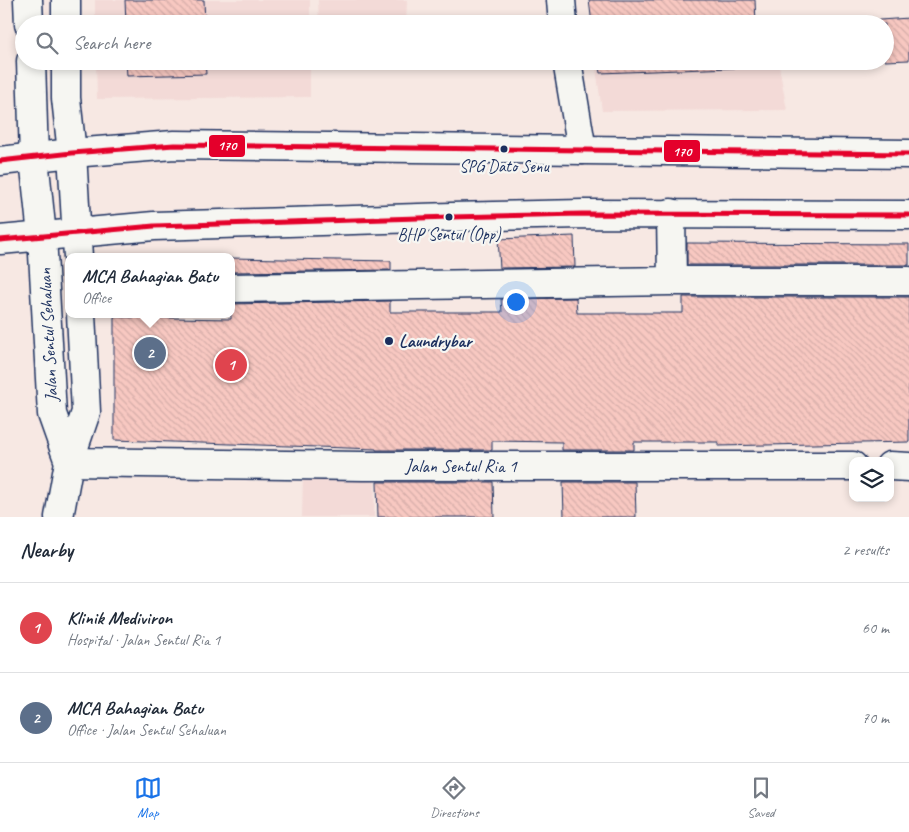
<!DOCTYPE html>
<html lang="en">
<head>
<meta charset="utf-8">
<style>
	body { margin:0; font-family:Caveat,sans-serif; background:#f6f6f7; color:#1f2937 }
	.controls { position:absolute; right:15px; bottom:15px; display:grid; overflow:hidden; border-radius:10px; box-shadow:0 2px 8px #0003 }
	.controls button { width:45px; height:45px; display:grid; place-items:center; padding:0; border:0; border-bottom:1px solid #e0e1e3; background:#fff; color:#1f2937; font:25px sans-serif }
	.you { position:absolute; left:515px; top:301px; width:18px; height:18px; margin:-12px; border:4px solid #fff; border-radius:50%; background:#1a73e8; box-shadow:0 0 0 8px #1a73e833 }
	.badge { display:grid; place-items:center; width:32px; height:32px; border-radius:50%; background:#1a73e8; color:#fff; font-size:16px; font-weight:700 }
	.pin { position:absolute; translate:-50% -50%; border:2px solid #fff; box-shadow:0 1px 5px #0006 }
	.popup { position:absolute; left:65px; top:253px; width:170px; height:65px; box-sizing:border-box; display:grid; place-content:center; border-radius:10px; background:#fff; filter:drop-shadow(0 1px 4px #0005); font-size:16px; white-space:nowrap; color:#747a83 }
	.popup b { font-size:19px; color:#1f2937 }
	.popup::after { content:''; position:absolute; left:50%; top:100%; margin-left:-10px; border:10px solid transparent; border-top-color:#fff }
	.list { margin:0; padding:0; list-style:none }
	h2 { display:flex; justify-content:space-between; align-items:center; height:65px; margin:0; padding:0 20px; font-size:21px }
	h2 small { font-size:16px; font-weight:400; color:#747a83 }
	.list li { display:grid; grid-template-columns:32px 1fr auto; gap:15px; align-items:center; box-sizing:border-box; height:90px; padding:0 20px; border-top:1px solid #e0e1e3 }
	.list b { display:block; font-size:19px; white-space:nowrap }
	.list p { margin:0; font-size:16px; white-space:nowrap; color:#747a83 }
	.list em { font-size:16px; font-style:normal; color:#747a83 }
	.icon { flex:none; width:28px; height:28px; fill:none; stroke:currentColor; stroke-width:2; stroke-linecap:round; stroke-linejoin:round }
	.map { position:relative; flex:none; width:909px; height:517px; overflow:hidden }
	.search { position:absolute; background:#fff; box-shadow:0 2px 8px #0003; left:15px; right:15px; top:15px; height:55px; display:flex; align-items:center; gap:12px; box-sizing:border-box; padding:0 18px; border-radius:28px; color:#747a83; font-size:19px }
	.sheet { height:245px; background:#fff }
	nav { display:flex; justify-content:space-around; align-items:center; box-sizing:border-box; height:70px; border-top:1px solid #e0e1e3; background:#fff; font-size:14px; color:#747a83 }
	nav a { display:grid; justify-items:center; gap:2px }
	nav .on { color:#1a73e8 }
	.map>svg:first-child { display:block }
	.built { fill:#f3dad7 }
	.building { fill:url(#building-back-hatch); stroke:#1b2f5e }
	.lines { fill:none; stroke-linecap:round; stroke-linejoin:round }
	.minor-casing { stroke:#1b2f5e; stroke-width:31 }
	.primary-casing { stroke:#1b2f5e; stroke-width:31 }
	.minor { stroke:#f6f6f2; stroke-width:28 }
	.primary { stroke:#f6f6f2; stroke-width:28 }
	.bus-1-casing { stroke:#f6f6f2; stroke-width:9 }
	.bus-1 { stroke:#e4002b; stroke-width:5 }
	.bus-dot { fill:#1b2f5e; stroke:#f6f6f2; stroke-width:2 }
	.labels { text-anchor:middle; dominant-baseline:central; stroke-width:4.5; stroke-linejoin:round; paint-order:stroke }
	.bus-label { font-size:17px; fill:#1b2f5e; stroke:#f6f6f2 }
	.street-label { font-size:18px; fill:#1b2f5e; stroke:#f6f6f2 }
	.poi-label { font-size:18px; font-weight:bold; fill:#1b2f5e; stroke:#f6f6f2; text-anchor:start }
	.line-badge { stroke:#f6f6f2; stroke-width:2 }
	.badge-label { font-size:14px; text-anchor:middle; font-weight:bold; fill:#fff }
</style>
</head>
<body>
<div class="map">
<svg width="909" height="517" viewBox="0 0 909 517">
	<defs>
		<pattern id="building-back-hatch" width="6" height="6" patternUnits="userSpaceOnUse" patternTransform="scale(1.25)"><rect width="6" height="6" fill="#f8c8c1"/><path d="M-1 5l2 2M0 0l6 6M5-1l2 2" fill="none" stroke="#d4aca8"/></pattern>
	</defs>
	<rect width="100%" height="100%" fill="#f7e8e3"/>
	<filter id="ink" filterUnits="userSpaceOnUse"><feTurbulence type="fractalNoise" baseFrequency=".02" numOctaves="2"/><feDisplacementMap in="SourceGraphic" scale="10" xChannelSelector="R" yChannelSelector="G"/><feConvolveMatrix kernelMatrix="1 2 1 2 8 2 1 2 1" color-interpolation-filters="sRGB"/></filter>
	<g filter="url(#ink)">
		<!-- built -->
		<path class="built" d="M 95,0 L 310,0 L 310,24 L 95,24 Z
			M 318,0 L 407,0 L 406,24 L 319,24 Z
			M 96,61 L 310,61 L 310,97 L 97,99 Z
			M 595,61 L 778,61 L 787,110 L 602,111 Z
			M 303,473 L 375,482 L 374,517 L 302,517 Z"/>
		<!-- building -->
		<path class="building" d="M 125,0 L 204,0 L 205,24 L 126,24 Z
			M 589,0 L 755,0 L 756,24 L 592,24 Z
			M 909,18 L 909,60 L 885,61 L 885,24 L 822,24 Z
			M 126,61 L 205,61 L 206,74 L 127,76 Z
			M 598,61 L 758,61 L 758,67 L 600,73 Z
			M 574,236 L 575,267 L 500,268 L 498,239 Z
			M 687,243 L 909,244 L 909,265 L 687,265 Z
			M 231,258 L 391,261 L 391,270 L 231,272 Z
			M 683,297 L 909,297 L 909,442 L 718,446 L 718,442 L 634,442 L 634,450 L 562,450 L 562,442 L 492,441 L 492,450 L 376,450 L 376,449 L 114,440 L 114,317 L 231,319 L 231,304 L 390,301 L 390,312 L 502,312 L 501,299 L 576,298 L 577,313 L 683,313 Z
			M 377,482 L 493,482 L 494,517 L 378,517 Z
			M 563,482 L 635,482 L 636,517 L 564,517 Z"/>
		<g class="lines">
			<!-- minor casing -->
			<g class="minor-casing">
				<path id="minor" d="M 28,0 L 29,24
					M 561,0 L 563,24
					M 66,24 L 66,0
					M 31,61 L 34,158 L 42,236 L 52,414 L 69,462
					M 66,61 L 66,98 L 72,153 L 78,257
					M 567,61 L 582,150
					M 671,213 L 672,281
					M 231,288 L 672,281 L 909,281
					M 69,462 L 363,466 L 853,466
					M 890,466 L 909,467
					M 59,517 L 69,462 L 86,412 L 81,314"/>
			</g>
			<!-- primary casing -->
			<g class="primary-casing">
				<path id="primary" d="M 0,161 L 72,153 L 174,145 L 909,154
					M 0,240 L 154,226 L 451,217 L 582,214 L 909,215"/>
			</g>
			<!-- minor -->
			<use href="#minor" class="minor"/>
			<!-- primary -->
			<use href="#primary" class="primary"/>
			<!-- bus-1 casing -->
			<g class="bus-1-casing">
				<path id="bus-1" d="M 0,161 L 72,153 L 174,145 L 909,154
					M 0,240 L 154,226 L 451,217 L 582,214 L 909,215"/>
			</g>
			<!-- bus-1 -->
			<use href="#bus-1" class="bus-1"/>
		</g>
	</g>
	<!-- markers -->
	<g class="bus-dot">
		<circle cx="504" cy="149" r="4.5"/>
		<circle cx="449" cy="217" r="4.5"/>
		<circle cx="389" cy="341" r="5"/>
	</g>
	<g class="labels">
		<!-- bus labels -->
		<g class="bus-label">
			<text x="504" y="166">SPG Dato Senu</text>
			<text x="449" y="234">BHP Sentul (Opp)</text>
		</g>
		<!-- street labels -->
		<g class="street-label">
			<text transform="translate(48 335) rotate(-93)">Jalan Sentul Sehaluan</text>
			<text x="461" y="466">Jalan Sentul Ria 1</text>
		</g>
		<!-- poi labels -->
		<g class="poi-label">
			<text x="399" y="341">Laundrybar</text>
		</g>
	</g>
	<g class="line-badge">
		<rect x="208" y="134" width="38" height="24" rx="5" fill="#e4002b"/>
		<rect x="663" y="139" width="38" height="24" rx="5" fill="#e4002b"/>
	</g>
	<g class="badge-label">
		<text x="227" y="150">170</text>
		<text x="682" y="156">170</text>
	</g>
</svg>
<div class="controls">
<button><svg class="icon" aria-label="layers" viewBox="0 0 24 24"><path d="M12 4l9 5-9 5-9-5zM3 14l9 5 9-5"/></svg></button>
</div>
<div class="you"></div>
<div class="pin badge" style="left:231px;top:365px;background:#e0444e">1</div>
<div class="pin badge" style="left:150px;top:353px;background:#5c6f8a">2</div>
<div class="popup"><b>MCA Bahagian Batu</b>Office</div>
<div class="search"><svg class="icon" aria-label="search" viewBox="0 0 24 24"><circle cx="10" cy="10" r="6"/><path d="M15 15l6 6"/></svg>Search here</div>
</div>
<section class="sheet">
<h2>Nearby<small>2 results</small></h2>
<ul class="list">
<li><span class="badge" style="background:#e0444e">1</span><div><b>Klinik Mediviron</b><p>Hospital · Jalan Sentul Ria 1</p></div><em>60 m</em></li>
<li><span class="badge" style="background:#5c6f8a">2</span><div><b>MCA Bahagian Batu</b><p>Office · Jalan Sentul Sehaluan</p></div><em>70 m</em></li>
</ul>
</section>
<nav>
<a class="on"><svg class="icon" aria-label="map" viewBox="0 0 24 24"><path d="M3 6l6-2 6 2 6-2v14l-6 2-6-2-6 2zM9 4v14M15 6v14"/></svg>Map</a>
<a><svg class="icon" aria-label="directions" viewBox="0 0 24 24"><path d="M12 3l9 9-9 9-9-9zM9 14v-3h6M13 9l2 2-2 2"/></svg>Directions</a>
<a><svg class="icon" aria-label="saved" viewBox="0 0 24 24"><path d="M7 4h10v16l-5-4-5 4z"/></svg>Saved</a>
</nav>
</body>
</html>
